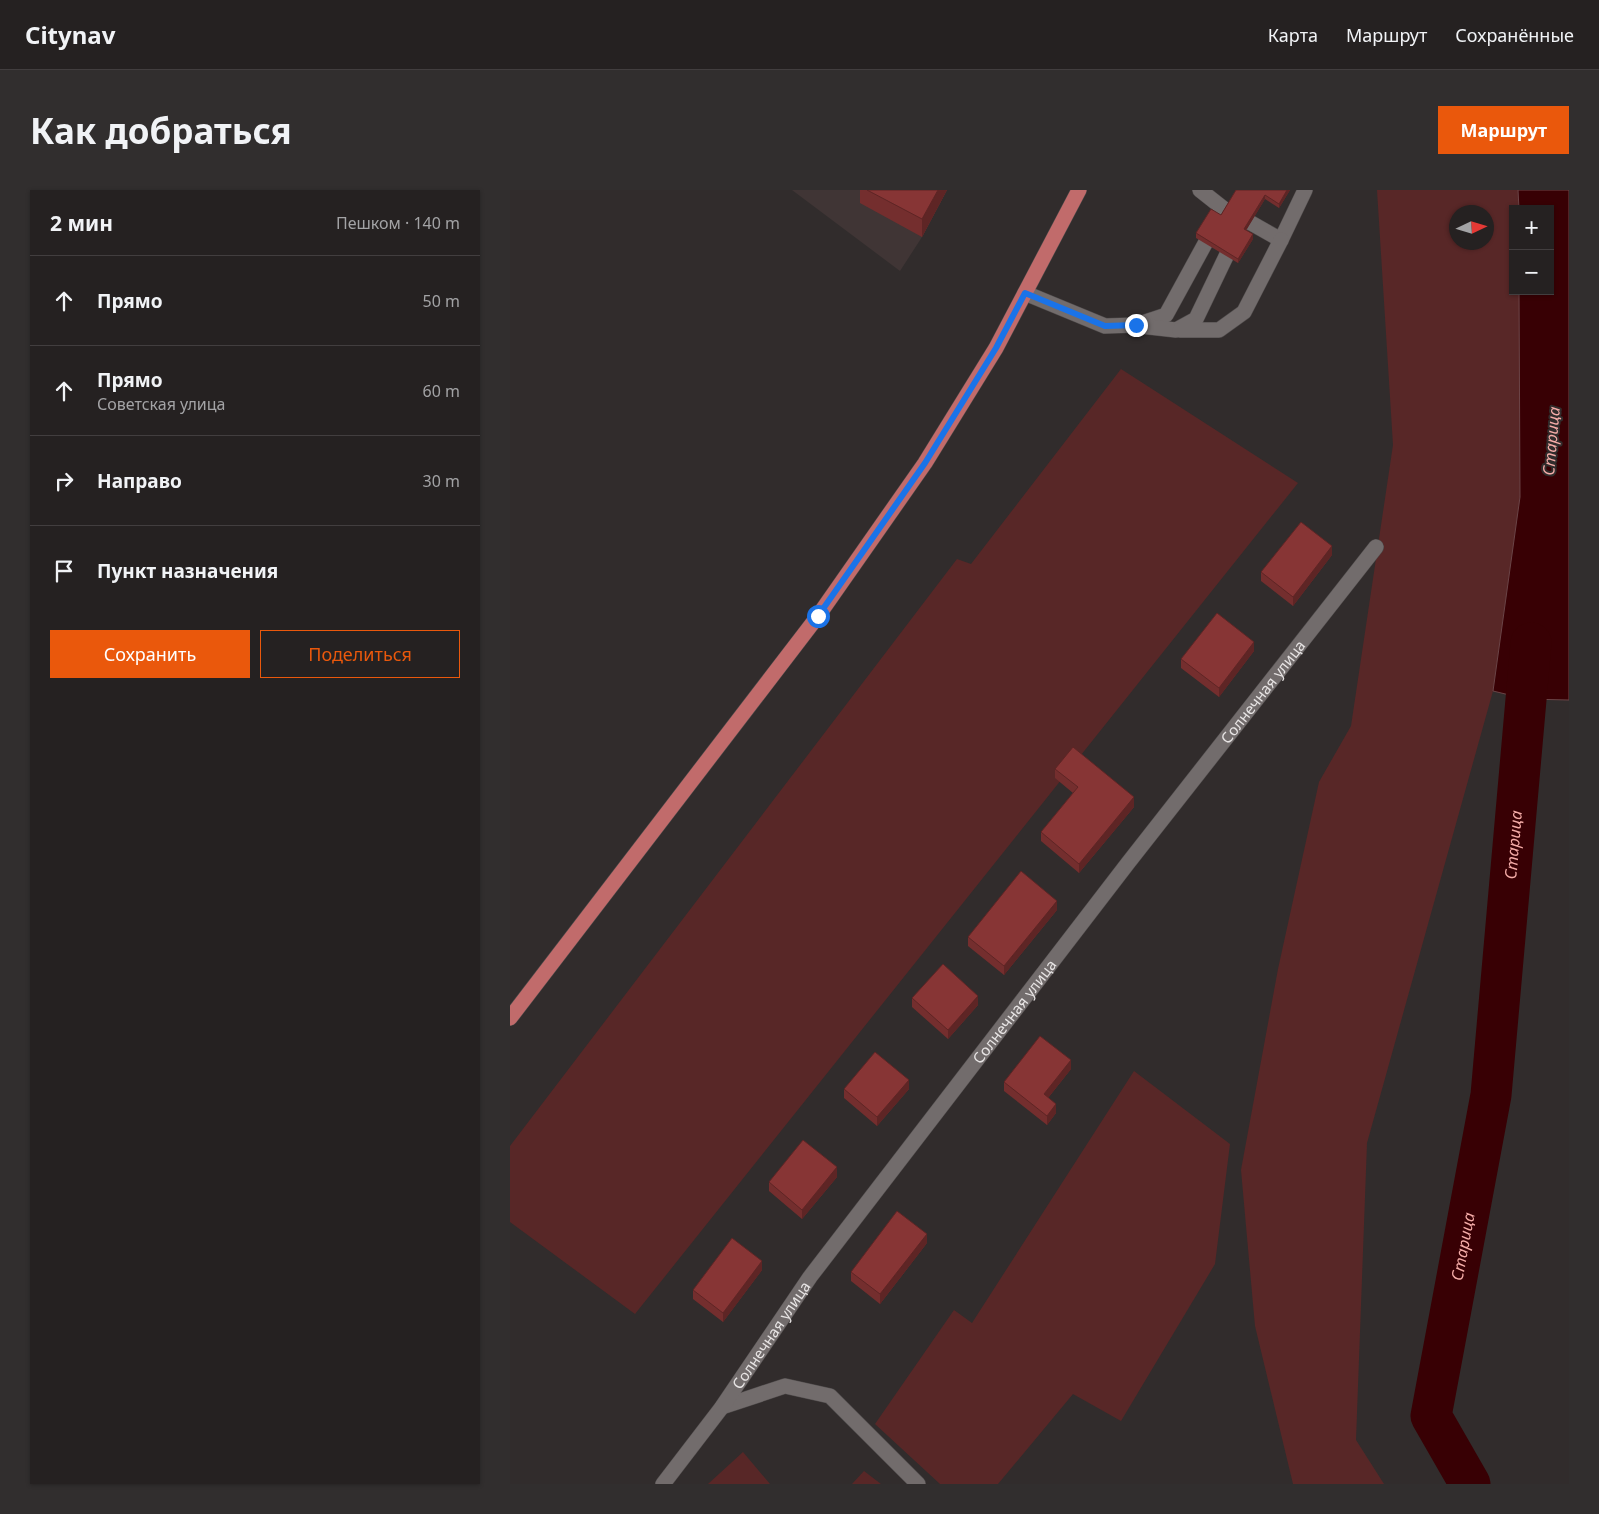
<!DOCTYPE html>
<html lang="ru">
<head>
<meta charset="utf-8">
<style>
	body { margin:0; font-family:"Noto Sans",sans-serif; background:#312e2e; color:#f1f3f6 }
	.controls { position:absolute; right:15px; top:15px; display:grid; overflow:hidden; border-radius:0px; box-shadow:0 1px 4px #0004 }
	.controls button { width:45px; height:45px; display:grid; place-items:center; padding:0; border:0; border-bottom:1px solid #423e3f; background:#252121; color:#f1f3f6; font:25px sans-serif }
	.compass { position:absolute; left:939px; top:15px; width:45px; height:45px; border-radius:50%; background:#252121; box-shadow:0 1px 4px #0004; rotate:86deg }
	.stop { position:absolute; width:15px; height:15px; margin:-11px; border:4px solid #1a73e8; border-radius:50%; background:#fff }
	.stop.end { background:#1a73e8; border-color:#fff; box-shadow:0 1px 5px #0008 }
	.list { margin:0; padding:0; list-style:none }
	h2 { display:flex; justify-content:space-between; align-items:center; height:65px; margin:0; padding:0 20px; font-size:21px }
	h2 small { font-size:16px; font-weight:400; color:#a3a3a5 }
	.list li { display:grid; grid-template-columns:32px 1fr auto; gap:15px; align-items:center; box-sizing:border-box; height:90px; padding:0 20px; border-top:1px solid #423e3f }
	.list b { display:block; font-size:19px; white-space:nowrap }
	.list p { margin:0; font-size:16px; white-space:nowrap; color:#a3a3a5 }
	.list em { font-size:16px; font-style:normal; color:#a3a3a5 }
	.actions { display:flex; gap:10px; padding:15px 20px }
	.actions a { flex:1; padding:11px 0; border:1px solid #ea580c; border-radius:0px; text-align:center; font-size:18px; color:#ea580c }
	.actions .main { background:#ea580c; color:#fff }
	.icon { flex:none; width:28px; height:28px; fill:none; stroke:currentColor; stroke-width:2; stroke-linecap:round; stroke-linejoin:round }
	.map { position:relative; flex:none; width:1059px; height:1294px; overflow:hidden; border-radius:0px }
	header { display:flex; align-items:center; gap:30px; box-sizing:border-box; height:70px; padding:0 25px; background:#252121; border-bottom:1px solid #423e3f }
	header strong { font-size:24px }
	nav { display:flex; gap:28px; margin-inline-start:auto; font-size:18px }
	.intro { display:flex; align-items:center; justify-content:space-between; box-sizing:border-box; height:120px; padding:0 30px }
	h1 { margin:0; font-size:35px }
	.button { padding:12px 22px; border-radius:0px; background:#ea580c; color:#fff; font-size:18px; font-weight:700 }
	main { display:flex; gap:30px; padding:0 30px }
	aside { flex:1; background:#252121; border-radius:0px; box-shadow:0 1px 4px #0004 }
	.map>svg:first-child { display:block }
	.built { fill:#403535 }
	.green { fill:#582727; fill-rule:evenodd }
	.water { fill:#380004; stroke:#6c4447 }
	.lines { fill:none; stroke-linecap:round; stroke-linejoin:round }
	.river { stroke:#380004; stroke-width:41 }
	.minor-casing { stroke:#4f4b4b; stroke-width:16 }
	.major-casing { stroke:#4f4b4b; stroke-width:16 }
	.minor { stroke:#726c6c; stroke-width:15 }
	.major { stroke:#c16b6b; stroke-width:15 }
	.wall { fill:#742e2e }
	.shaded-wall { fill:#5e2525 }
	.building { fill:#873535; stroke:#5e2525 }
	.route { stroke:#1a73e8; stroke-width:6 }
	.labels { text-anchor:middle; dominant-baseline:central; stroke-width:4; stroke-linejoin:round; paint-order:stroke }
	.street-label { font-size:15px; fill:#e7e4e4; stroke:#312c2c }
	.water-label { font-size:16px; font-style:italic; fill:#f5aca8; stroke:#312c2c }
</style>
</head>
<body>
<header>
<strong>Citynav</strong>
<nav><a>Карта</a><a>Маршрут</a><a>Сохранённые</a></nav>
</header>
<div class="intro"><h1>Как добраться</h1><a class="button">Маршрут</a></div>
<main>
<aside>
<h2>2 мин<small>Пешком · 140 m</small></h2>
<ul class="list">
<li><svg class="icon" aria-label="ahead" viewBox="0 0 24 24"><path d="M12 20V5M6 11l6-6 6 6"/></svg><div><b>Прямо</b></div><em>50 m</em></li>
<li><svg class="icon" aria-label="ahead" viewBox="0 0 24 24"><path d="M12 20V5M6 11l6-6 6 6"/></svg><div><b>Прямо</b><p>Советская улица</p></div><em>60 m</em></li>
<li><svg class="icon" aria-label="right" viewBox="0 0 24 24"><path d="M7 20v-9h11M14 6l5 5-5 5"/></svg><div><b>Направо</b></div><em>30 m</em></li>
<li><svg class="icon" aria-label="arrive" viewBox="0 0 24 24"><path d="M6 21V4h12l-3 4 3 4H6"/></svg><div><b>Пункт назначения</b></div></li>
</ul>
<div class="actions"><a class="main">Сохранить</a><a>Поделиться</a></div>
</aside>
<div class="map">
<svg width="1059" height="1294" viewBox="0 0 1059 1294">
	<rect width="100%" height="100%" fill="#312c2c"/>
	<!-- built -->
	<path class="built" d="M 282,0 L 437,0 L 412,47 L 390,81 Z"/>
	<!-- green -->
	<path class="green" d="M 867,0 L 1008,0 L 1009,19 L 1003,19 L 1003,101 L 1009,101 L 1010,307 L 983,501 L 857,953 L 846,1250 L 874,1294 L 783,1294 L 745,1136 L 731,980 L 768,779 L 809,592 L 841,536 L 883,255 ZM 946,22 L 976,22 L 976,52 L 946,52 Z
		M 611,179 L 788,293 L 125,1124 L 0,1032 L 0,956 L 447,369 L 461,374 Z
		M 624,881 L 720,954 L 705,1074 L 611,1231 L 563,1204 L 488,1294 L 430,1294 L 365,1234 L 444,1120 L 462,1133 Z
		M 233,1262 L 260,1294 L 198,1294 Z
		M 354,1281 L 371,1294 L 342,1294 Z"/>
	<!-- water -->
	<path class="water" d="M 1008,0 L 1059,0 L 1059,510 L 1016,509 L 983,501 L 1010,307 L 1009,101 L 1040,101 L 1040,19 L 1009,19 Z"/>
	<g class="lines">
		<!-- river -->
		<path class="river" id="s1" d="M 960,1294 L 921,1226 L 981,905 L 1021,453"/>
		<!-- minor casing -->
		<g class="minor-casing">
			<g id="minor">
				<path d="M 515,103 L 595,136 L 626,135 L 656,125 L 714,19 L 690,0"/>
				<path d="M 630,136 L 666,140 L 686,129 L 734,29 L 771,50 L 795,0"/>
				<path d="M 670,140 L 709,140 L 734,122 L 771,50"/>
				<path d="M 212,1217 L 275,1196 L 320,1206 L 408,1294"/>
				<path id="s2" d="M 153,1294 L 212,1217 L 300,1087 L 618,673 L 866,357"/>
			</g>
		</g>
		<!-- major casing -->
		<g class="major-casing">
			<path id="major" d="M 0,828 L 308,426 L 415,273 L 486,158 L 569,0"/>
		</g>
		<!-- minor -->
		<use href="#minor" class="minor"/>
		<!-- major -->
		<use href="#major" class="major"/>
	</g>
	<!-- wall -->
	<path class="wall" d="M 350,0 L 437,0 L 412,47 L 350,13 Z
		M 726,0 L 780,0 L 769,18 L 755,9 L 736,40 L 743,49 L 728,73 L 686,48 L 686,43 L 711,25 Z
		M 822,365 L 783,416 L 751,391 L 751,382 Z
		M 744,461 L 709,507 L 671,478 L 671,469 Z
		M 545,579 L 624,617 L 569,683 L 531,651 L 531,642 L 563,603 L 545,588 Z
		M 547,720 L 494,785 L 458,756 L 458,747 Z
		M 402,808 L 468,815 L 438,849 L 402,817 Z
		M 561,879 L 538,908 L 546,923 L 537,935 L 494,901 L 494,892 Z
		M 334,899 L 399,899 L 367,936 L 334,908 Z
		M 327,987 L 292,1029 L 259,1001 L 259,992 Z
		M 417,1053 L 370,1114 L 341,1091 L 341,1082 Z
		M 252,1080 L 213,1132 L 183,1109 L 183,1100 Z"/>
	<!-- shaded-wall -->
	<path class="shaded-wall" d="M 428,0 L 437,0 L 412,47 L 412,29 Z
		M 777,0 L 780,0 L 769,18 L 769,14 Z
		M 755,5 L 755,9 L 734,44 L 734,39 Z
		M 743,44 L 743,49 L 728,73 L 728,69 Z
		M 822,356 L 822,365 L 783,416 L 783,407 Z
		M 744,452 L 744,461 L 709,507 L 709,498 Z
		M 624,607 L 624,617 L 569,683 L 569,674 Z
		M 547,711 L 547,720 L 494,785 L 494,776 Z
		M 468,806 L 468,815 L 438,849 L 438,840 Z
		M 561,870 L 561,879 L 534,913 L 534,904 Z
		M 399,890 L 399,899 L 367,936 L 367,927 Z
		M 546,914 L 546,923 L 537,935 L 537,926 Z
		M 327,977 L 327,987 L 292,1029 L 292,1020 Z
		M 417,1044 L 417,1053 L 370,1114 L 370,1104 Z
		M 252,1071 L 252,1080 L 213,1132 L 213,1123 Z"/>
	<!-- building -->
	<path class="building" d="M 357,0 L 428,0 L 412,29 Z
		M 726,0 L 777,0 L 769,14 L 755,5 L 734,39 L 743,44 L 728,69 L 686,43 L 701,19 L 711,25 Z
		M 791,332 L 822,356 L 783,407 L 751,382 Z
		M 707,423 L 744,452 L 709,498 L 671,469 Z
		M 563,557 L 624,607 L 569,674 L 531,642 L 568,597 L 545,579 Z
		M 511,681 L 547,711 L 494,776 L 458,747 Z
		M 433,774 L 468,806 L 438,840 L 402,808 Z
		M 530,846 L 561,870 L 534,904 L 546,914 L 537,926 L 494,892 Z
		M 365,862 L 399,890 L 367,927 L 334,899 Z
		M 293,950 L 327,977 L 292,1020 L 259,992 Z
		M 387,1021 L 417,1044 L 370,1104 L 341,1082 Z
		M 222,1048 L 252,1071 L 213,1123 L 183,1100 Z"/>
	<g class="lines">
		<!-- route -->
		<path class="route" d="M 308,426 L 415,273 L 486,158 L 515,103 L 595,136 L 626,135"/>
	</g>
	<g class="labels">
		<!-- street labels -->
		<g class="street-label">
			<text stroke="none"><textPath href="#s2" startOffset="994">Солнечная улица</textPath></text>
			<text stroke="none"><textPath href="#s2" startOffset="589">Солнечная улица</textPath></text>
			<text stroke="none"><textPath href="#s2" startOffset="184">Солнечная улица</textPath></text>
		</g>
		<!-- water labels -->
		<g class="water-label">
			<text transform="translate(1041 251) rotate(-85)">Старица</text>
			<text stroke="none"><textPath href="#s1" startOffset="656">Старица</textPath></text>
			<text stroke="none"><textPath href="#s1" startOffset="251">Старица</textPath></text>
		</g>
	</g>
</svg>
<div class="controls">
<button>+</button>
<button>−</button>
</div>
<svg class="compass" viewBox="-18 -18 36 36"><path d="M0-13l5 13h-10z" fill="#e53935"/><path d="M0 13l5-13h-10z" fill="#a3a3a5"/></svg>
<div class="stop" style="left:308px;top:426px"></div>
<div class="stop end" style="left:626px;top:135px"></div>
</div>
</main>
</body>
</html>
